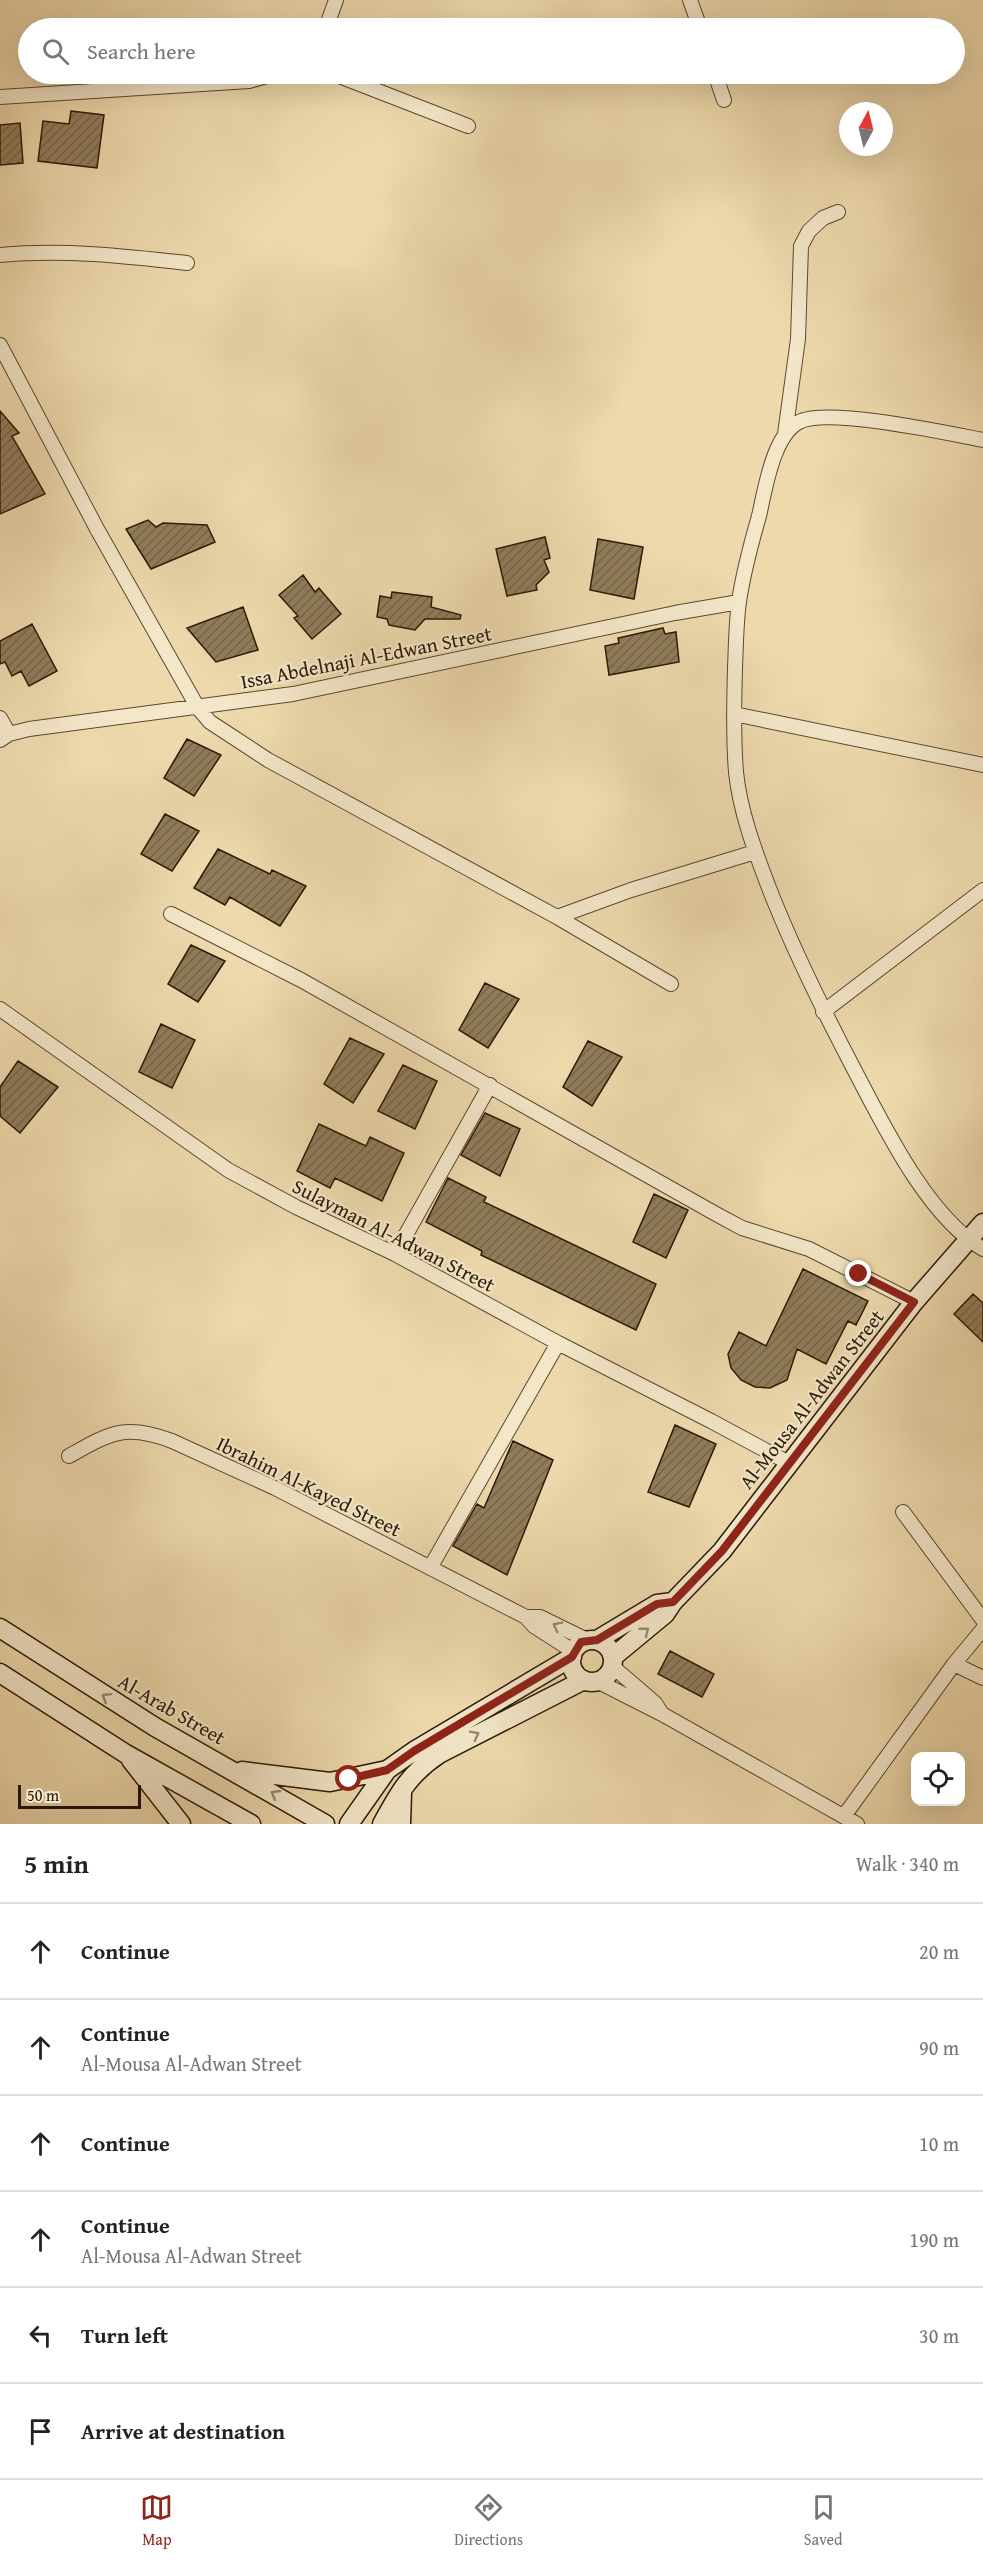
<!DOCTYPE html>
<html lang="en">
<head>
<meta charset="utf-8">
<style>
	body { margin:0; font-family:"Gentium Book Plus",serif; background:#f6f6f6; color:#222 }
	.controls { position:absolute; right:18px; bottom:18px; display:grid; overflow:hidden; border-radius:12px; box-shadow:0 6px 24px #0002 }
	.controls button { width:54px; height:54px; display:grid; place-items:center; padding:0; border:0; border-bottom:2px solid #e0e0e0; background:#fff; color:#222; font:30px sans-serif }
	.compass { position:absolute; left:839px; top:102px; width:54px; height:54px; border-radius:50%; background:#fff; box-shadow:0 6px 24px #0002; rotate:7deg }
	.scale { position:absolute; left:18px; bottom:15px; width:123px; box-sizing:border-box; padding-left:6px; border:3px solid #2b1804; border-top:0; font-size:16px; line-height:21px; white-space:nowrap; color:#2b1804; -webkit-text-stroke:4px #f3e6c9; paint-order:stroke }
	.stop { position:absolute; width:18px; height:18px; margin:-14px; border:4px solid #8f2418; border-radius:50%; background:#fff }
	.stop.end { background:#8f2418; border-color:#fff; box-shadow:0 2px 6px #0008 }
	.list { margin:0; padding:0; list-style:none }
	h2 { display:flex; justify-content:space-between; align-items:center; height:78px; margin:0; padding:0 24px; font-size:26px }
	h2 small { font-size:20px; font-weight:400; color:#767676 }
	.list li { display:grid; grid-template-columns:39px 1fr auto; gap:18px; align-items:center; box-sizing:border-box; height:96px; padding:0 24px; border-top:2px solid #e0e0e0 }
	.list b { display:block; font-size:22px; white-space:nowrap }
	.list p { margin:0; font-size:20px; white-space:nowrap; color:#767676 }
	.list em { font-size:20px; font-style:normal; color:#767676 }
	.icon { flex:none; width:33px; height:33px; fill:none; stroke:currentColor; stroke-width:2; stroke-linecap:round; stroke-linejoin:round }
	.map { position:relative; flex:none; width:983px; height:1824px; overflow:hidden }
	.search { position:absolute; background:#fff; box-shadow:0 6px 24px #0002; left:18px; right:18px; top:18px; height:66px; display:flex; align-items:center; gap:15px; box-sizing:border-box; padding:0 21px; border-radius:33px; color:#767676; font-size:22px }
	.sheet { height:654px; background:#fff }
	nav { display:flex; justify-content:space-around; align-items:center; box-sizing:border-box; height:84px; border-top:2px solid #e0e0e0; background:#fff; font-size:16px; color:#767676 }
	nav a { display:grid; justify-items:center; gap:3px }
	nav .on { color:#8f2418 }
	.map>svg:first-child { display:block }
	.building { fill:url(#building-hatch); stroke:#2b1804; stroke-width:1.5 }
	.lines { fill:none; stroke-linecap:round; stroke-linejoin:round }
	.street-casing { stroke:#5c482e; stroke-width:16 }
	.secondary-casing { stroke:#2b1804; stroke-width:21 }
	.street { stroke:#f3e6c9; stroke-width:14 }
	.secondary { stroke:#f3e6c9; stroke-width:18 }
	.oneway { stroke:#998970 }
	.route { stroke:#8f2418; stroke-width:8 }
	.labels { text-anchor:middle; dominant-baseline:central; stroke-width:4.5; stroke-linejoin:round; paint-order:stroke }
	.street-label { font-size:20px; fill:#2b1804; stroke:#f3e6c9 }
</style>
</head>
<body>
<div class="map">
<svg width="983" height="1824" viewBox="0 0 983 1824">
	<defs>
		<pattern id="building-hatch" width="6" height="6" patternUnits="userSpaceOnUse" patternTransform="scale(1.5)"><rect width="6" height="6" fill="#907c5b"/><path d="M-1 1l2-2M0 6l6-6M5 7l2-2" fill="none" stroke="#766549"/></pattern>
	</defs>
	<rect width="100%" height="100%" fill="#edd9ac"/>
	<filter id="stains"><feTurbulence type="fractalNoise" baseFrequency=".00333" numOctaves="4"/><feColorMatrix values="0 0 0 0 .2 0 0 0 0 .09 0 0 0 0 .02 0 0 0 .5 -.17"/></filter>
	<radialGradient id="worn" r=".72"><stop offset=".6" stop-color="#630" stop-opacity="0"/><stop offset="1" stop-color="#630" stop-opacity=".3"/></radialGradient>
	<!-- building -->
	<path class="building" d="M 71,111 L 104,115 L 97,168 L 38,161 L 43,121 L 69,124 Z
		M 20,123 L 23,163 L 0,165 L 0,125 Z
		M 0,411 L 19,433 L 12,436 L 45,494 L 0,514 Z
		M 148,520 L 156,527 L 163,523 L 207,525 L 215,542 L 151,569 L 126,529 Z
		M 545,537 L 550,558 L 544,560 L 549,572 L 536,585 L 537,590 L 507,596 L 496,549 Z
		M 598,539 L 643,547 L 634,599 L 590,590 Z
		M 303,575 L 315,592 L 319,588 L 341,614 L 312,639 L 294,618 L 298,616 L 279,595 Z
		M 392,592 L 432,597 L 431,607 L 461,615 L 460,619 L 425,619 L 415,630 L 389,625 L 387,619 L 377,617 L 380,596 L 391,598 Z
		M 243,607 L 258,650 L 216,662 L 187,628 Z
		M 32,624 L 57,671 L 29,686 L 21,671 L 12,676 L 5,662 L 0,664 L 0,641 Z
		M 663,628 L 665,634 L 676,632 L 679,662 L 609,675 L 605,646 L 619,643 L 618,638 Z
		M 187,739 L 221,755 L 194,796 L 164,778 Z
		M 165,814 L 199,831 L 172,871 L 141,854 Z
		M 218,849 L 270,874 L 272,870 L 306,886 L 280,926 L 230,897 L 225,905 L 194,888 Z
		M 191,945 L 225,961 L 198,1002 L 168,984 Z
		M 485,983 L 519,999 L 488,1048 L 459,1030 Z
		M 161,1024 L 195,1040 L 172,1088 L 139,1072 Z
		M 350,1038 L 384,1054 L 353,1103 L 324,1084 Z
		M 588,1041 L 622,1057 L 592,1106 L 563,1087 Z
		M 18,1061 L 58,1087 L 20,1133 L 0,1116 L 0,1087 Z
		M 403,1065 L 437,1081 L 415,1129 L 378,1111 Z
		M 485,1113 L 520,1129 L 500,1176 L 461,1155 Z
		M 319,1124 L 366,1146 L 370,1137 L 404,1153 L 382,1201 L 335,1178 L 330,1188 L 297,1171 Z
		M 448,1178 L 486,1197 L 484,1202 L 656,1284 L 636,1330 L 481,1255 L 482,1251 L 426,1222 Z
		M 654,1194 L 688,1210 L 666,1258 L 633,1242 Z
		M 803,1269 L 868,1301 L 856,1325 L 848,1321 L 826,1364 L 797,1349 L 787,1380 L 770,1388 L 755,1387 L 741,1380 L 731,1368 L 728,1354 L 739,1332 L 766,1346 Z
		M 973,1294 L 983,1303 L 983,1342 L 954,1314 Z
		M 675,1425 L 716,1444 L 689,1507 L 648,1492 Z
		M 513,1441 L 553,1460 L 507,1575 L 453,1546 L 477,1504 L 484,1508 Z
		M 670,1651 L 714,1674 L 702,1697 L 658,1674 Z"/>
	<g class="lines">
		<!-- street casing -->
		<g class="street-casing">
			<path id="street" d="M 690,0 L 700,28
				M 326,28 L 336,0
				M 334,74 L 468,126
				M 715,74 L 724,100
				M 0,97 L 249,81 L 274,74
				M 0,255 C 62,249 125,256 187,263
				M 0,345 L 97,529 L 198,708 L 210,722 L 268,760 L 557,917 L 671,984
				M 785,434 L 798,339 L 801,246 L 809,231 L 823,218 L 838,212
				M 983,440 C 947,433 827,407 799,422 C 773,435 765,490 759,516 C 751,544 743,573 739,602 C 736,623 736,646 735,668 C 734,702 733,737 736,772 C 740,812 755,851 769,888 C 794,952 824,1012 856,1073 C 885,1128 928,1217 983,1249
				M 734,714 L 983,765
				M 0,718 L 9,734
				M 0,740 L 9,734 L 29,729 L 293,694 L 675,613 L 739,602
				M 171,914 L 301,980 L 716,1214 L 742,1228 L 809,1249 L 914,1302
				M 557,917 L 631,890 L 755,852
				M 0,1009 L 228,1170 L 296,1207 L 395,1254 L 558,1343 L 711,1421 L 789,1463
				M 823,1012 L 983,890
				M 395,1254 L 490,1085
				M 69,1456 C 110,1433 125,1423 172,1441 L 275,1488 L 526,1617 L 534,1626 L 573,1651
				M 903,1512 L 983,1620
				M 430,1568 L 558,1343
				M 526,1617 L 540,1617 L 587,1640
				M 954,1664 L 983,1678
				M 612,1666 L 655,1703 L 662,1714
				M 597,1681 L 662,1714 L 857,1824
				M 844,1816 L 954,1664 L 983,1629"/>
		</g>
		<!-- secondary casing -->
		<g class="secondary-casing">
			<path id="secondary" d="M 0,1628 L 155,1727 L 325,1824
				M 597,1640 L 657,1604 L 673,1602
				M571 1661a21 21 0 1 1 42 0a21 21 0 1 1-42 0Z
				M 613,1657 L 665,1614 L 673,1602 L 722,1551 L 914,1302 L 983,1223
				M 0,1673 L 126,1754 L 251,1824
				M 131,1760 L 181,1824
				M 242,1771 L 330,1782 L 387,1770
				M 349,1824 L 387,1770 L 414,1751 L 572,1657
				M 382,1824 C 399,1793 409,1774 439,1754 L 584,1680
				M 401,1824 L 402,1793"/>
		</g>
		<!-- street -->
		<use href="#street" class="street"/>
		<!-- secondary -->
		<use href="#secondary" class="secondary"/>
	</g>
	<!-- one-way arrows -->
	<defs><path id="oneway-chevron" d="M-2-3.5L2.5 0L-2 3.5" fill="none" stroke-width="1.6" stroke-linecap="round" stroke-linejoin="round" transform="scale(1.5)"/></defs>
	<g class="oneway">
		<use href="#oneway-chevron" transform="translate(557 1626) rotate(-153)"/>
		<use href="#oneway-chevron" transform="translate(645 1631) rotate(-39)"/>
		<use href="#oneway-chevron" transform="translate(106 1697) rotate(-148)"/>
		<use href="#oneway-chevron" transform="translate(475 1735) rotate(-27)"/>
		<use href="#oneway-chevron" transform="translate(275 1794) rotate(-150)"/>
	</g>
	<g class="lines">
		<!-- route -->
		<path class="route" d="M 349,1779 L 387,1770 L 414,1751 L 572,1657 L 581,1642 L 597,1640 L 657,1604 L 673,1602 L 722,1551 L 914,1302 L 859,1274"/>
	</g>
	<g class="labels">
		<!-- street labels -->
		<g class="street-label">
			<text transform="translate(366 657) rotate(-11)">Issa Abdelnaji Al-Edwan Street</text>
			<text transform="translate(394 1235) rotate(27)">Sulayman Al-Adwan Street</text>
			<text transform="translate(811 1399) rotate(-52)">Al-Mousa Al-Adwan Street</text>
			<text transform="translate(309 1486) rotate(26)">Ibrahim Al-Kayed Street</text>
			<text transform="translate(172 1709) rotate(30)">Al-Arab Street</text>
		</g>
	</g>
	<rect width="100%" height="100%" filter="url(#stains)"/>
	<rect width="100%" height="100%" fill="url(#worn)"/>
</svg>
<div class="controls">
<button><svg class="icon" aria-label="locate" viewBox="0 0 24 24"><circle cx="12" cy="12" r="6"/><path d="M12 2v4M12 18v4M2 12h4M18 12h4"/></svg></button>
</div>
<svg class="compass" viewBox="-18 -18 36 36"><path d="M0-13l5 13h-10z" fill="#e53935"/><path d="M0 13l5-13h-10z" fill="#767676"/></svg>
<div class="scale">50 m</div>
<div class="stop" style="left:349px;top:1779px"></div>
<div class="stop end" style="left:859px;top:1274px"></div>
<div class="search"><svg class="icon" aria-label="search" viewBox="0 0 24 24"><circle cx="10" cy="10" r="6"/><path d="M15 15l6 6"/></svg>Search here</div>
</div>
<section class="sheet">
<h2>5 min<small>Walk · 340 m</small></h2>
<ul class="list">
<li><svg class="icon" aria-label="ahead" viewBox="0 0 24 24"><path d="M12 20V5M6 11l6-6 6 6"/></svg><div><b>Continue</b></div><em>20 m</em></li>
<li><svg class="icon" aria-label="ahead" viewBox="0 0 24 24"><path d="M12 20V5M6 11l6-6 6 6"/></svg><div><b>Continue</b><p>Al-Mousa Al-Adwan Street</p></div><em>90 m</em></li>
<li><svg class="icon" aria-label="ahead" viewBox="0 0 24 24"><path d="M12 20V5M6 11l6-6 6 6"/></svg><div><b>Continue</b></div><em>10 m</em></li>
<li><svg class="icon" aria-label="ahead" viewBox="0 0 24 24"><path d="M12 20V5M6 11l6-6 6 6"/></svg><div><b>Continue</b><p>Al-Mousa Al-Adwan Street</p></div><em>190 m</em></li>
<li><svg class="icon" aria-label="left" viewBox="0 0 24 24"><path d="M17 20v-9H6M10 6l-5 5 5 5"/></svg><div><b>Turn left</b></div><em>30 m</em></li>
<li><svg class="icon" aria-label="arrive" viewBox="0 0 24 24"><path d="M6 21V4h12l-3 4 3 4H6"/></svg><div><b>Arrive at destination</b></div></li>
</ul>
</section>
<nav>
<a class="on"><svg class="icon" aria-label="map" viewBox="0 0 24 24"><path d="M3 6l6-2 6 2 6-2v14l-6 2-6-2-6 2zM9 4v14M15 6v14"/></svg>Map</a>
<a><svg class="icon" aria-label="directions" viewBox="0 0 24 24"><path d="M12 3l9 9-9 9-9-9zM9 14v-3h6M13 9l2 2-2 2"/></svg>Directions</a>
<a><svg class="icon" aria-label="saved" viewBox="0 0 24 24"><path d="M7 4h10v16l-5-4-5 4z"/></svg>Saved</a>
</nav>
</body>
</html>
